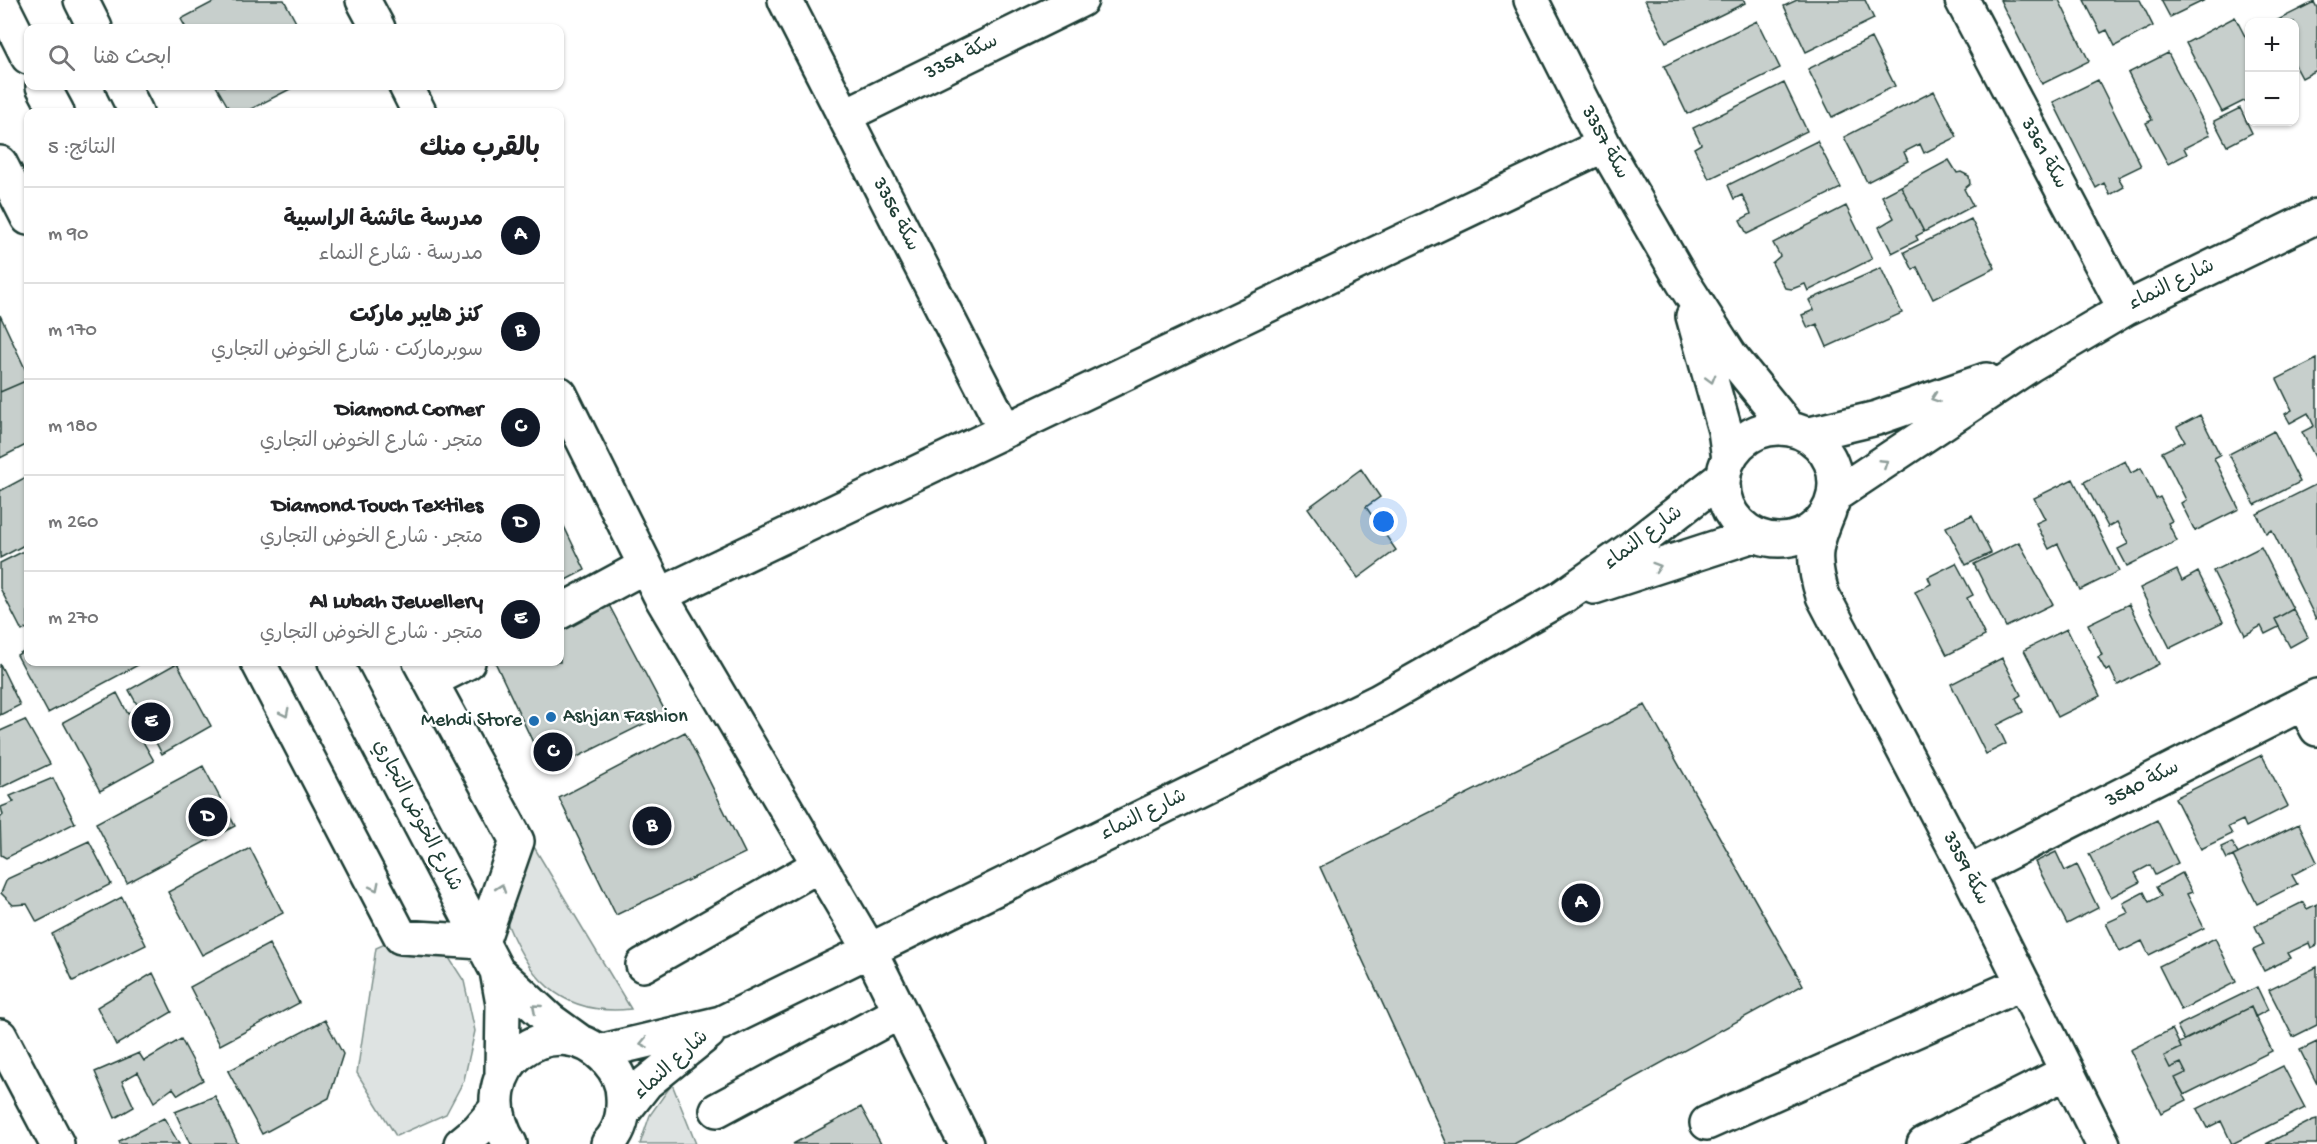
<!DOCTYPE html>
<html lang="ar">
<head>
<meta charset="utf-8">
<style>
	body { margin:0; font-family:"Gochi Hand","Playpen Sans Arabic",sans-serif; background:#f2f2f2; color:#202124; direction:rtl }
	.controls { position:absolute; right:18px; top:18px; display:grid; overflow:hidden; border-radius:12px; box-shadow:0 2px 4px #0004 }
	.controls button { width:54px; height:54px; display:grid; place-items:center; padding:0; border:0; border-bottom:2px solid #e0e0e0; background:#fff; color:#202124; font:30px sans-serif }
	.you { position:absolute; left:1384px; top:522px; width:21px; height:21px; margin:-15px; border:4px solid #fff; border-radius:50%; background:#1a73e8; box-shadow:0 0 0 9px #1a73e833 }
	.badge { display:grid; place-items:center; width:39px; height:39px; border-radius:50%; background:#111827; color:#fff; font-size:20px; font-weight:700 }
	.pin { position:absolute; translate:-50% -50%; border:3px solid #fff; box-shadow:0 2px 6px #0006 }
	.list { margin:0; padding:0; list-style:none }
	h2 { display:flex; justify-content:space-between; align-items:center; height:78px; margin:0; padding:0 24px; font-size:26px }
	h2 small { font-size:20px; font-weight:400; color:#757577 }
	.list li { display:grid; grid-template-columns:39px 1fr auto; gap:18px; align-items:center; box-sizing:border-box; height:96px; padding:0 24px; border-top:2px solid #e0e0e0 }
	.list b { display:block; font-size:22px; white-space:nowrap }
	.list p { margin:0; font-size:20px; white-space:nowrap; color:#757577 }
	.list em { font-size:20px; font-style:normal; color:#757577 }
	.icon { flex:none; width:33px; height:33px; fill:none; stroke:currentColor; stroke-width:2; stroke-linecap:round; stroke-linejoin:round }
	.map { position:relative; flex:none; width:2317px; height:1144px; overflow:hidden; direction:ltr }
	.search { position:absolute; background:#fff; box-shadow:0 2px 4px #0004; left:24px; top:24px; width:540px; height:66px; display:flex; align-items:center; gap:15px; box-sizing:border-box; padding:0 21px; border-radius:12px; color:#757577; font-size:22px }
	.panel { position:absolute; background:#fff; box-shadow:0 2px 4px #0004; left:24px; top:108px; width:540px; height:558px; border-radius:12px; direction:rtl }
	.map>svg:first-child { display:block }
	.green { fill:#dee3e2; stroke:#7e908b; stroke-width:1.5 }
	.building { fill:#c7cfcc; stroke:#1f3d34; stroke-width:1.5 }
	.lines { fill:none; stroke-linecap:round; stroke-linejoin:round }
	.minor-casing { stroke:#1f3d34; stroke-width:38 }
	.minor { stroke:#fff; stroke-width:33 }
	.oneway { stroke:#8f9e9a }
	.poi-dot { fill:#1f6fb2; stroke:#fff; stroke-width:2 }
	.labels { text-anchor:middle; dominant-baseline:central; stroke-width:5; stroke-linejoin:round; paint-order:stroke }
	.street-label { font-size:20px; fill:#1f3d34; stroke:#fff }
	.poi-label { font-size:20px; fill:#1f3d34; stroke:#fff; text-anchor:start }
</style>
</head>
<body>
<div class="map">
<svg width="2317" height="1144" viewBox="0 0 2317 1144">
	<rect width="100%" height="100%" fill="#fff"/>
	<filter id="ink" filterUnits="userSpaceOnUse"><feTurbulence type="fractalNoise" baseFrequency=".0167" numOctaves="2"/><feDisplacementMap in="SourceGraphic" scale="12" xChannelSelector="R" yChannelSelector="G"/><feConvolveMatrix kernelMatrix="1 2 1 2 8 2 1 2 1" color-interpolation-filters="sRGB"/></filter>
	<g filter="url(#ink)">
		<!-- green -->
		<path class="green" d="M 531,842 L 631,1009 C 559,1017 525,975 503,912 Z
			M 401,937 L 442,947 L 464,981 L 475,1031 L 464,1080 L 446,1114 L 396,1136 L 357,1073 L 376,948 Z
			M 672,1084 L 696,1144 L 640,1144 L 650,1115 Z"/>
		<!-- building -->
		<path class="building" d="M 217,0 L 284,0 L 299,28 L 186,28 L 181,19 Z
			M 1645,0 L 1744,0 L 1745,3 L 1666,42 Z
			M 1797,0 L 1865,0 L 1874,19 L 1806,52 L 1784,6 Z
			M 2000,0 L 2059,0 L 2089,61 L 2042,84 Z
			M 2084,0 L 2140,0 L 2153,26 L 2115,46 L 2107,30 L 2101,33 Z
			M 2161,0 L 2205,0 L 2170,17 Z
			M 2314,2 L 2317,8 L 2317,70 L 2302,78 L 2294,63 L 2294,22 L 2274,22 Z
			M 2235,17 L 2250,46 L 2250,98 L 2222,112 L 2186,43 Z
			M 1757,21 L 1780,68 L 1687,114 L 1664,66 Z
			M 1871,38 L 1895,86 L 1832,117 L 1808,69 Z
			M 2168,53 L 2210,135 L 2184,148 L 2187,154 L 2168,164 L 2146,123 L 2152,120 L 2128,73 Z
			M 2098,80 L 2141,166 L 2118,177 L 2124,187 L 2110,195 L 2104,183 L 2096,188 L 2053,102 Z
			M 1784,83 L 1807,131 L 1709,179 L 1694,148 L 1701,144 L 1693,128 Z
			M 216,86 L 296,86 L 245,112 L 231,112 Z
			M 1934,91 L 1957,137 L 1924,153 L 1920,144 L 1904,152 L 1908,161 L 1867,182 L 1844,137 Z
			M 2240,108 L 2252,133 L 2227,146 L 2214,121 Z
			M 1817,141 L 1841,188 L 1747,234 L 1740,220 L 1751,214 L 1750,211 L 1742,195 L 1734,199 L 1728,185 Z
			M 1949,160 L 1957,173 L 1961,172 L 1969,176 L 1970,184 L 1964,189 L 1973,206 L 1924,232 L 1901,186 Z
			M 1901,186 L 1924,232 L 1916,236 L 1918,240 L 1892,253 L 1879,227 L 1894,218 L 1882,196 Z
			M 1846,206 L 1872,259 L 1808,291 L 1805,284 L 1792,289 L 1785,288 L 1772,263 L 1780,256 L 1773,243 Z
			M 1971,219 L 1995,268 L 1933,299 L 1917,267 L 1913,270 L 1904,252 Z
			M 1881,268 L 1902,313 L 1827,347 L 1817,324 L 1808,328 L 1802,315 L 1814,310 L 1809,300 Z
			M 0,315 L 28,375 L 28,380 L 0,392 Z
			M 2317,359 L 2317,461 L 2302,432 L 2314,426 L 2308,413 L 2290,423 L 2285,414 L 2292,410 L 2277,379 Z
			M 28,380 L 28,444 L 0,458 L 0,392 Z
			M 2200,415 L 2220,455 L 2214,458 L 2239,509 L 2195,531 L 2181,503 L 2186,500 L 2162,452 L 2185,441 L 2177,427 Z
			M 2274,431 L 2300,482 L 2255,505 L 2229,454 Z
			M 2125,461 L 2131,473 L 2141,468 L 2156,499 L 2160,497 L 2172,521 L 2168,523 L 2177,541 L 2127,566 L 2118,549 L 2128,544 L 2117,522 L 2108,527 L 2084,482 Z
			M 1361,469 L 1380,497 L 1366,507 L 1396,550 L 1358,578 L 1308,508 Z
			M 28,476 L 28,543 L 0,558 L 0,491 Z
			M 2073,479 L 2119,571 L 2080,590 L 2058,544 L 2049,549 L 2036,523 L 2045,519 L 2034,498 Z
			M 2317,484 L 2317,618 L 2316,619 L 2272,530 L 2266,533 L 2257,514 Z
			M 1972,515 L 1991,553 L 1966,565 L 1946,527 Z
			M 560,518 L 585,570 L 560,583 Z
			M 2019,542 L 2053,604 L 2006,627 L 1974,564 Z
			M 2261,547 L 2293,609 L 2275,619 L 2279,627 L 2265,634 L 2261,626 L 2245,635 L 2213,571 Z
			M 28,549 L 28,627 L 22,631 L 0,588 L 0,563 Z
			M 1956,563 L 1973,595 L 1967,598 L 1985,636 L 1947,655 L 1915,592 L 1931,584 L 1928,577 Z
			M 2177,570 L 2182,581 L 2198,572 L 2223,622 L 2170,648 L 2140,588 Z
			M 2129,604 L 2159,664 L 2118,685 L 2110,669 L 2106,671 L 2098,657 L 2102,655 L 2088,624 Z
			M 609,605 L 666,713 L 547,772 L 495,662 L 560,662 L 560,629 Z
			M 2293,609 L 2308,637 L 2290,647 L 2275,619 Z
			M 2067,629 L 2100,696 L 2058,717 L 2024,650 Z
			M 28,648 L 28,662 L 139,662 L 140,664 L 48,713 L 17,655 Z
			M 2002,658 L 2021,695 L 2016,698 L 2023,712 L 1997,725 L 2006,744 L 1986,754 L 1951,684 Z
			M 177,663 L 211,726 L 162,754 L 151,733 L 141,738 L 154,761 L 100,791 L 63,722 L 117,693 L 128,714 L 139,708 L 129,690 Z
			M 0,664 L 20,705 L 0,715 Z
			M 1645,705 L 1803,985 L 1514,1144 L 1447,1144 L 1320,867 Z
			M 25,720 L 50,764 L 0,788 L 0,731 Z
			M 685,732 L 745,853 L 616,915 L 559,798 Z
			M 2262,755 L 2288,806 L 2246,827 L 2243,820 L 2228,827 L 2232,834 L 2201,849 L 2175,798 Z
			M 203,766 L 235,826 L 127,883 L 96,823 Z
			M 53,778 L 75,823 L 6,858 L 1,855 L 0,818 L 3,815 L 1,807 L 14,802 L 10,796 Z
			M 2157,820 L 2178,863 L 2155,875 L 2150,865 L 2135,873 L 2140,882 L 2111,897 L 2089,854 Z
			M 2299,824 L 2317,862 L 2292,875 L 2297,884 L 2257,904 L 2233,856 Z
			M 89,841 L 111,884 L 37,922 L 27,904 L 13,905 L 1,893 L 7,879 Z
			M 2232,842 L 2238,854 L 2227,859 L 2221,847 Z
			M 250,848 L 283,913 L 202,955 L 168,892 Z
			M 2056,852 L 2065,871 L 2077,865 L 2098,908 L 2067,924 L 2035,862 Z
			M 2182,873 L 2192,892 L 2187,894 L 2204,928 L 2149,955 L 2142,941 L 2120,952 L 2106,923 L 2128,913 L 2123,903 L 2144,892 L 2149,902 L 2161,896 L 2156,887 Z
			M 122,897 L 146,945 L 73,981 L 52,934 Z
			M 2303,902 L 2307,909 L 2317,904 L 2317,945 L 2311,948 L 2309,943 L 2288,953 L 2291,958 L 2264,971 L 2253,950 L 2264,945 L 2255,926 Z
			M 2215,938 L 2236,982 L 2181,1010 L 2159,966 Z
			M 269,944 L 299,1003 L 220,1045 L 190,987 Z
			M 2317,967 L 2317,1025 L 2293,1037 L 2269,990 Z
			M 153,973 L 172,1012 L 116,1045 L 97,1007 Z
			M 2257,987 L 2268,1010 L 2255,1017 L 2251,1007 L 2184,1040 L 2177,1026 Z
			M 2251,1007 L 2272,1051 L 2184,1095 L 2175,1078 L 2186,1073 L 2181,1063 L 2170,1068 L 2164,1056 L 2181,1048 L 2179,1043 Z
			M 325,1020 L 343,1054 L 329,1098 L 262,1134 L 228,1071 Z
			M 2172,1029 L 2181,1048 L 2164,1056 L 2170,1068 L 2181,1063 L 2186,1073 L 2175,1078 L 2187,1100 L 2161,1113 L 2130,1050 Z
			M 181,1039 L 203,1080 L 178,1095 L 173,1088 L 154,1102 L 138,1072 L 122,1081 L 134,1107 L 115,1118 L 95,1072 L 139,1053 L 144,1061 Z
			M 2317,1042 L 2317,1084 L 2300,1050 Z
			M 2283,1066 L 2305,1108 L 2232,1144 L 2221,1121 L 2207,1128 L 2197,1109 Z
			M 215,1096 L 238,1144 L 190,1144 L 175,1112 Z
			M 861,1107 L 881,1144 L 793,1144 Z
			M 164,1118 L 179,1144 L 120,1144 L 119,1141 Z
			M 2317,1119 L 2317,1144 L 2266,1144 L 2313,1120 Z"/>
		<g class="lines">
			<!-- minor casing -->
			<g class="minor-casing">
				<path id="minor" d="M 81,0 L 95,28
					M 363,0 L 378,28
					M 785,0 L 1005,430
					M 1531,0 L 1604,145 L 1683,282 L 1730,355 L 1789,428
					M 1962,0 L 2125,309
					M 0,1 L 28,57
					M 43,86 L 57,112
					M 123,86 L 136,112
					M 406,86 L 419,112
					M 844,116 L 1081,0
					M 0,163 L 28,218
					M 1693,316 L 1725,430 L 1729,459
					M 560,394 L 660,595 L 870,951 L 966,1144
					M1723 484a56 56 0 1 1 112 0a56 56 0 1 1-112 0Z
					M 1806,435 L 1877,418 L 1986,380
					M 1835,495 L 2030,365 L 2125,309 L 2317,216
					M 1829,511 C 1814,546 1811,559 1823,596 L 1968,873 L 2103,1144
					M 1594,587 L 1754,535
					M 660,595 L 1604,145
					M 560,612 L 645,566
					M 258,662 L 401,937 L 482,942 L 517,841 L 420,662
					M 335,662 L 497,971 L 503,1004 L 502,1072
					M 431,681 L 468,662
					M 2303,703 L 2317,729
					M 1968,873 L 2317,696
					M 643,965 L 819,865
					M 497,971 L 550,1020 L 579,1041
					M 0,1036 L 57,1144
					M 599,1052 L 721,1023 L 1379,701 L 1561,598 L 1629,550 L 1724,476
					M 717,1110 L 900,1012
					M 624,1111 L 646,1083 L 708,1033
					M 1707,1123 L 2023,983
					M 461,1144 L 478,1130 L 496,1109
					M 510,1144 C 463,1067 554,1003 607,1060 C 616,1070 623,1083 623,1097 C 624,1115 621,1130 608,1144
					M 1924,1144 L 2067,1072"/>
			</g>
			<!-- minor -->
			<use href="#minor" class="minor"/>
		</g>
		<!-- one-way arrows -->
		<defs><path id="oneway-chevron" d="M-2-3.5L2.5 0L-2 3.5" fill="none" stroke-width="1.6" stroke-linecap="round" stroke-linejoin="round" transform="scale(1.5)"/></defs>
		<g class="oneway">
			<use href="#oneway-chevron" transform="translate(1711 379) rotate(74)"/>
			<use href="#oneway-chevron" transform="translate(1935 398) rotate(161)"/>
			<use href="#oneway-chevron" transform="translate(1884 463) rotate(-33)"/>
			<use href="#oneway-chevron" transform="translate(1657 567) rotate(-18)"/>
			<use href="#oneway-chevron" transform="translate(285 713) rotate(63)"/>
			<use href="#oneway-chevron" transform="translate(375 887) rotate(63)"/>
			<use href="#oneway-chevron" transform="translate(501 888) rotate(-71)"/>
			<use href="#oneway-chevron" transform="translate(536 1008) rotate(-139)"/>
			<use href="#oneway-chevron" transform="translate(644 1043) rotate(168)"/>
		</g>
	</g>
	<!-- markers -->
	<g class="poi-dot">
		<circle cx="551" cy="717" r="6"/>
		<circle cx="534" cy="721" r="6"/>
	</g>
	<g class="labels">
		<!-- street labels -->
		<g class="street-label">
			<text transform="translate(962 58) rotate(-26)">سكة 3354</text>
			<text transform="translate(1604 143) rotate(62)">سكة 3357</text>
			<text transform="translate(2043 154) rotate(62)">سكة 3361</text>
			<text transform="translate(895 215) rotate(63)">سكة 3356</text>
			<text transform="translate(2172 286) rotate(-26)">شارع النماء</text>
			<text transform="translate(1644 539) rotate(-37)">شارع النماء</text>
			<text transform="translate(2143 785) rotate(-27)">سكة 3540</text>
			<text transform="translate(416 816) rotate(62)">شارع الخوض التجاري</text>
			<text transform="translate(1144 816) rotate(-26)">شارع النماء</text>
			<text transform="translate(1965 869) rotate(63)">سكة 3359</text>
			<text transform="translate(672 1066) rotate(-42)">شارع النماء</text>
		</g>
		<!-- poi labels -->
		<g class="poi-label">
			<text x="563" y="717">Ashjan Fashion</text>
			<text x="522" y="721" text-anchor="end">Mehdi Store</text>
		</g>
	</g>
</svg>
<div class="controls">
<button>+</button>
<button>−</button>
</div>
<div class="you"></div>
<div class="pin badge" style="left:1581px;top:903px">A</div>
<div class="pin badge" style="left:652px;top:826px">B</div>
<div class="pin badge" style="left:553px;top:752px">C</div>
<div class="pin badge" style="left:208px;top:817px">D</div>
<div class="pin badge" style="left:151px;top:722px">E</div>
<div class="search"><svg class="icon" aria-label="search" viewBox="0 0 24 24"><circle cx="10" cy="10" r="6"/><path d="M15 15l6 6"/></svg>ابحث هنا</div>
<section class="panel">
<h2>بالقرب منك<small>النتائج: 5</small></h2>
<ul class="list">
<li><span class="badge">A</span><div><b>مدرسة عائشة الراسبية</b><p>مدرسة · شارع النماء</p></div><em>90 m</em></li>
<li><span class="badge">B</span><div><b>كنز هايبر ماركت</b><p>سوبرماركت · شارع الخوض التجاري</p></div><em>170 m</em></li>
<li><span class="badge">C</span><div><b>Diamond Corner</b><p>متجر · شارع الخوض التجاري</p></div><em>180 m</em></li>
<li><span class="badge">D</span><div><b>Diamond Touch Textiles</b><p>متجر · شارع الخوض التجاري</p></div><em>260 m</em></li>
<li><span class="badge">E</span><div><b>Al Lubah Jewellery</b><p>متجر · شارع الخوض التجاري</p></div><em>270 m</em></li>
</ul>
</section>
</div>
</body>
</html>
